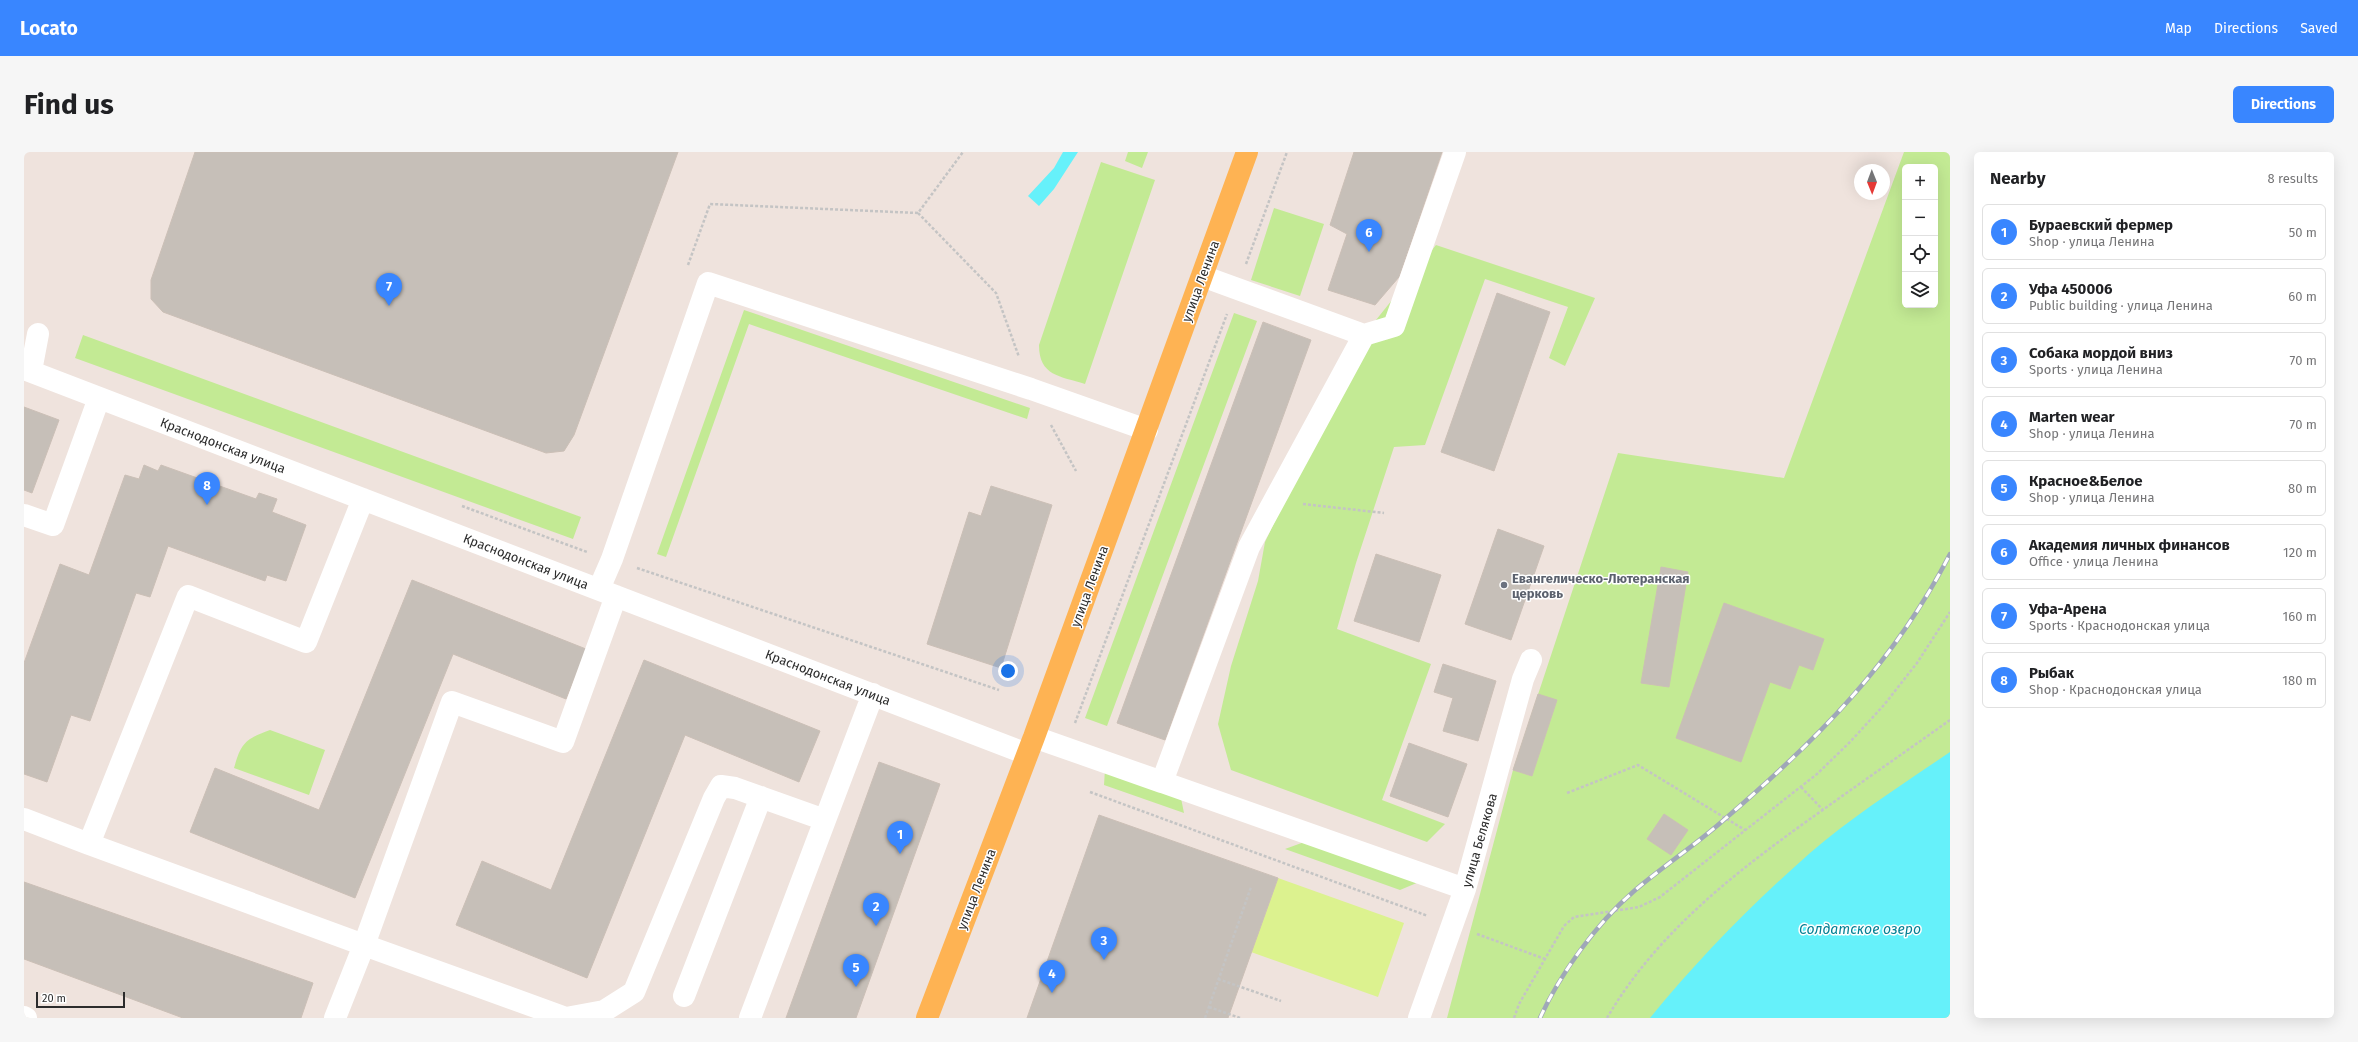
<!DOCTYPE html>
<html lang="en">
<head>
<meta charset="utf-8">
<style>
	body { margin:0; font-family:"Fira Sans",sans-serif; background:#f6f6f6; color:#202124 }
	.controls { position:absolute; right:12px; top:12px; display:grid; overflow:hidden; border-radius:6px; box-shadow:0 4px 16px #0002 }
	.controls button { width:36px; height:36px; display:grid; place-items:center; padding:0; border:0; border-bottom:1px solid #e0e0e0; background:#fff; color:#202124; font:20px sans-serif }
	.compass { position:absolute; left:1830px; top:12px; width:36px; height:36px; border-radius:50%; background:#fff; box-shadow:0 4px 16px #0002; rotate:179deg }
	.scale { position:absolute; left:12px; bottom:10px; width:89px; box-sizing:border-box; padding-left:4px; border:2px solid #2c2c2c; border-top:0; font-size:11px; line-height:14px; white-space:nowrap; color:#2c2c2c; -webkit-text-stroke:3px #fff; paint-order:stroke }
	.you { position:absolute; left:984px; top:519px; width:14px; height:14px; margin:-10px; border:3px solid #fff; border-radius:50%; background:#1a73e8; box-shadow:0 0 0 6px #1a73e833 }
	.badge { display:grid; place-items:center; width:26px; height:26px; border-radius:50%; background:#3986ff; color:#fff; font-size:13px; font-weight:700 }
	.pin { position:absolute; translate:-50% -33px; filter:drop-shadow(0 1px 2px #0008) }
	.pin::after { content:''; position:absolute; top:21px; width:14px; height:12px; background:inherit; clip-path:polygon(0 0,100% 0,50% 100%) }
	.list { margin:0; padding:0; list-style:none }
	h2 { display:flex; justify-content:space-between; align-items:center; height:52px; margin:0; padding:0 16px; font-size:17px }
	h2 small { font-size:13px; font-weight:400; color:#757577 }
	.list li { display:grid; grid-template-columns:26px 1fr auto; gap:12px; align-items:center; box-sizing:border-box; height:56px; margin:0 8px 8px; padding:0 8px; border:1px solid #e0e0e0; border-radius:6px }
	.list b { display:block; font-size:15px; white-space:nowrap }
	.list p { margin:0; font-size:13px; white-space:nowrap; color:#757577 }
	.list em { font-size:13px; font-style:normal; color:#757577 }
	.icon { flex:none; width:22px; height:22px; fill:none; stroke:currentColor; stroke-width:2; stroke-linecap:round; stroke-linejoin:round }
	.map { position:relative; flex:none; width:1926px; height:866px; overflow:hidden; border-radius:6px }
	header { display:flex; align-items:center; gap:24px; box-sizing:border-box; height:56px; padding:0 20px; background:#3986ff; color:#fff }
	header strong { font-size:19px }
	nav { display:flex; gap:22px; margin-inline-start:auto; font-size:14px }
	.intro { display:flex; align-items:center; justify-content:space-between; box-sizing:border-box; height:96px; padding:0 24px }
	h1 { margin:0; font-size:28px }
	.button { padding:10px 18px; border-radius:6px; background:#3986ff; color:#fff; font-size:14px; font-weight:700 }
	main { display:flex; gap:24px; padding:0 24px }
	aside { flex:1; background:#fff; border-radius:6px; box-shadow:0 4px 16px #0002 }
	.map>svg:first-child { display:block }
</style>
</head>
<body>
<header>
<strong>Locato</strong>
<nav><a>Map</a><a>Directions</a><a>Saved</a></nav>
</header>
<div class="intro"><h1>Find us</h1><a class="button">Directions</a></div>
<main>
<div class="map">
<svg width="1926" height="866" viewBox="0 0 1926 866">
	<rect width="100%" height="100%" fill="#efe3dd"/>
	<path fill="#c3ea94" fill-rule="evenodd" d="M1104 0H1124L1118 16 1101 9Z
		M1880 0H1926V866H1423L1489 618 1594 301 1760 326ZM1881 15H1911V153H1881Z
		M1077 10 1131 28 1061 232C1036 224 1015 224 1015 193Z
		M1250 56 1300 72 1276 144 1227 128Z
		M1412 93 1571 146 1541 214 1525 206 1544 155 1461 127 1401 293 1370 295 1332 411 1313 477 1407 512 1358 648 1421 672 1403 690 1207 618 1194 572 1207 514 1234 429 1241 390 1340 183Z
		M720 158 1006 256 1003 267 725 172 642 405 633 402Z
		M1210 161 1233 169 1083 574 1061 566Z
		M59 183 557 365 549 387 51 206Z
		M246 578 301 598 285 643 210 616C217 591 221 587 246 578Z
		M1081 617 1157 646 1160 661 1080 633Z
		M1283 689 1395 730 1376 738 1261 697Z"/>
	<path fill="#dcf28f" d="M1254 726 1380 771 1354 845 1227 800Z"/>
	<path fill="#66f1fa" d="M1039 0H1054L1030 37 1015 54 1004 44 1030 16Z
		M1926 600V866H1626C1675 806 1728 752 1786 701 1829 664 1879 632 1926 600Z"/>
	<path fill="#c6bfb8" stroke="#cbbfb6" d="M171 0H654L550 283 540 299 522 301 139 160 127 147V128Z
		M1330 0H1418L1375 125 1351 153 1304 138 1323 82 1306 73Z
		M1473 141 1526 160 1470 319 1417 300Z
		M1239 170 1287 188 1141 588 1093 571Z
		M0 255 35 268 8 341 0 338Z
		M120 313 134 319 137 313 232 347 235 341 253 347 248 360 282 373 262 429 243 423 241 429 144 394 126 445 112 441 66 569 47 563 23 630 0 622V511L36 412 65 423 101 323 115 327Z
		M967 334 1028 353 977 516 903 492 945 360 957 364Z
		M1474 377 1520 394 1487 488 1441 472Z
		M1352 402 1417 423 1395 490 1330 469Z
		M1637 415 1664 420 1645 535 1617 531Z
		M388 428 562 497 542 547 429 502 331 746 166 680 191 616 295 658Z
		M1700 451 1800 487 1789 518 1775 513 1766 537 1746 530 1717 610 1652 586Z
		M620 508 796 579 775 630 661 583 563 826 432 773 458 709 527 738Z
		M1419 512 1472 529 1454 589 1419 579 1429 546 1410 540Z
		M1514 542 1533 548 1508 624 1489 618Z
		M1385 591 1443 612 1424 665 1366 644Z
		M855 610 916 632 832 866H762Z
		M1640 662 1664 678 1647 703 1623 687Z
		M1075 663 1254 726 1204 866H1003Z
		M0 730 289 831 277 866H159L0 807Z"/>
	<g fill="none" stroke-linecap="round" stroke-linejoin="round">
		<path stroke="#c4c4c4" stroke-width="2.5" stroke-dasharray="3 2" stroke-linecap="butt" d="M894 61 972 141 995 205
			M1222 112 1263 0
			M664 113 686 52 894 61 939 0
			M1027 273 1052 319
			M1279 352 1360 361
			M438 354 563 400
			M613 416 975 538
			M1051 571 1203 162
			M1777 635 1799 658
			M1066 640 1404 764
			M1543 641 1614 613 1721 678
			M1453 782 1521 807
			M1194 827 1257 849
			M1185 855 1216 866
			M1181 866 1227 735
			M1490 866 1495 852 1540 774 1550 765 1615 755 1636 745 1793 622 1826 590 1860 553 1893 511 1926 460
			M1583 866C1635 777 1717 716 1800 657 1842 627 1884 598 1926 568"/>
		<path stroke="#fff" stroke-width="22" d="M1178 124 1340 183 1225 395 1138 630 1441 737
			M1340 183 1370 174 1431 0
			M0 217 1003 602
			M7 219 14 182
			M0 363 29 373 75 246
			M575 437 588 407 684 131 1007 237 1123 278
			M592 444 539 590 428 550 340 793 542 866 580 859 610 840 690 646 697 634 711 636 801 668 849 542
			M1010 585 1138 630
			M0 667 65 692 164 444 282 490 339 347
			M65 692 340 793 311 866
			M660 844 737 645
			M0 865 2 866
			M726 866 801 668
			M1395 866 1441 737 1499 527 1507 508"/>
		<path stroke="#feb353" stroke-width="22" d="M903 866 1010 585 1223 0"/>
		<g stroke="#9fa7b8" stroke-width="4.5">
			<path id="rail" d="M1516 866C1536 822 1572 772 1609 740 1639 714 1672 693 1702 666 1794 587 1870 511 1926 402"/>
		</g>
		<use href="#rail" stroke="#fff" stroke-width="3" stroke-dasharray="9" stroke-linecap="butt"/>
	</g>
	<circle fill="#6b7280" stroke="#fff" stroke-width="1.5" cx="1480" cy="433" r="4"/>
	<g text-anchor="middle" stroke-width="3" stroke-linejoin="round" paint-order="stroke">
		<g font-size="13" fill="#2c2c2c" stroke="#fff">
			<text transform="translate(1176 129) rotate(-70)" y="5">улица Ленина</text>
			<text transform="translate(199 293) rotate(21)" y="5">Краснодонская улица</text>
			<text transform="translate(502 409) rotate(21)" y="5">Краснодонская улица</text>
			<text transform="translate(1065 434) rotate(-70)" y="5">улица Ленина</text>
			<text transform="translate(804 525) rotate(21)" y="5">Краснодонская улица</text>
			<text transform="translate(1455 688) rotate(-74)" y="5">улица Белякова</text>
			<text transform="translate(952 737) rotate(-69)" y="5">улица Ленина</text>
		</g>
		<g font-size="13" font-weight="bold" fill="#5b616d" stroke="#fff" text-anchor="start">
			<text x="1488" y="431">Евангелическо-Лютеранская<tspan x="1488" dy="15">церковь</tspan></text>
		</g>
		<g font-size="14" font-style="italic" fill="#038094" stroke="#fff">
			<text x="1836" y="782">Солдатское озеро</text>
		</g>
	</g>
</svg>
<div class="controls">
<button>+</button>
<button>−</button>
<button><svg class="icon" aria-label="locate" viewBox="0 0 24 24"><circle cx="12" cy="12" r="6"/><path d="M12 2v4M12 18v4M2 12h4M18 12h4"/></svg></button>
<button><svg class="icon" aria-label="layers" viewBox="0 0 24 24"><path d="M12 4l9 5-9 5-9-5zM3 14l9 5 9-5"/></svg></button>
</div>
<svg class="compass" viewBox="-18 -18 36 36"><path d="M0-13l5 13h-10z" fill="#e53935"/><path d="M0 13l5-13h-10z" fill="#757577"/></svg>
<div class="scale">20 m</div>
<div class="you"></div>
<div class="pin badge" style="left:876px;top:702px">1</div>
<div class="pin badge" style="left:852px;top:774px">2</div>
<div class="pin badge" style="left:1080px;top:808px">3</div>
<div class="pin badge" style="left:1028px;top:841px">4</div>
<div class="pin badge" style="left:832px;top:835px">5</div>
<div class="pin badge" style="left:1345px;top:100px">6</div>
<div class="pin badge" style="left:365px;top:154px">7</div>
<div class="pin badge" style="left:183px;top:353px">8</div>
</div>
<aside>
<h2>Nearby<small>8 results</small></h2>
<ul class="list">
<li><span class="badge">1</span><div><b>Бураевский фермер</b><p>Shop · улица Ленина</p></div><em>50 m</em></li>
<li><span class="badge">2</span><div><b>Уфа 450006</b><p>Public building · улица Ленина</p></div><em>60 m</em></li>
<li><span class="badge">3</span><div><b>Собака мордой вниз</b><p>Sports · улица Ленина</p></div><em>70 m</em></li>
<li><span class="badge">4</span><div><b>Marten wear</b><p>Shop · улица Ленина</p></div><em>70 m</em></li>
<li><span class="badge">5</span><div><b>Красное&amp;Белое</b><p>Shop · улица Ленина</p></div><em>80 m</em></li>
<li><span class="badge">6</span><div><b>Академия личных финансов</b><p>Office · улица Ленина</p></div><em>120 m</em></li>
<li><span class="badge">7</span><div><b>Уфа-Арена</b><p>Sports · Краснодонская улица</p></div><em>160 m</em></li>
<li><span class="badge">8</span><div><b>Рыбак</b><p>Shop · Краснодонская улица</p></div><em>180 m</em></li>
</ul>
</aside>
</main>
</body>
</html>
